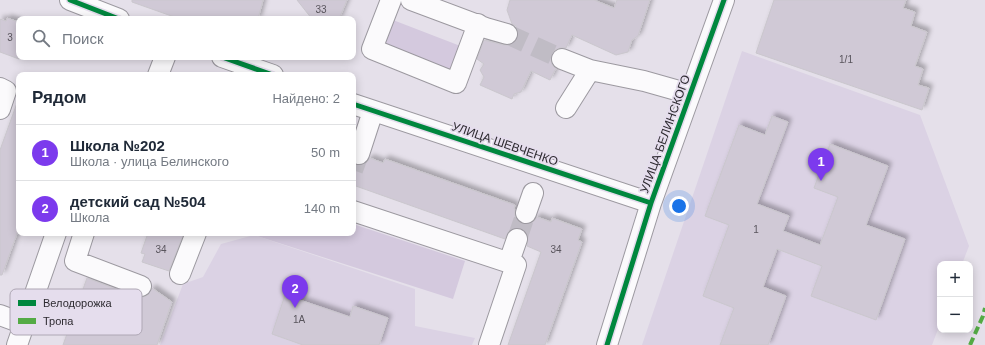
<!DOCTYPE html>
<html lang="ru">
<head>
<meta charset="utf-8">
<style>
	body { margin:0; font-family:Helvetica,sans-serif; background:#f2f2f3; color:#1f2937 }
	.controls { position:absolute; right:12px; bottom:12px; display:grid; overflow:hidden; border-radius:8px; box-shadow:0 2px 10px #0003 }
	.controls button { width:36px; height:36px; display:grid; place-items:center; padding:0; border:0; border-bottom:1px solid #e0e1e3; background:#fff; color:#1f2937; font:20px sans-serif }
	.you { position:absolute; left:679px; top:206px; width:14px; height:14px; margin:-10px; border:3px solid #fff; border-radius:50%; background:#1a73e8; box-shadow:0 0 0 6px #1a73e833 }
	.badge { display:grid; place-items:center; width:26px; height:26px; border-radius:50%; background:#7c3aed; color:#fff; font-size:13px; font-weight:700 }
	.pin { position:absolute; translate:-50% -33px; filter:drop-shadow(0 1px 2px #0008) }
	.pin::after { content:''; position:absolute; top:21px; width:14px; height:12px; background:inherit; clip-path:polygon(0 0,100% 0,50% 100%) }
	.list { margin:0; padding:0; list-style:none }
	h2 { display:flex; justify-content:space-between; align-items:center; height:52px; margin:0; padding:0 16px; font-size:17px }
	h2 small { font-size:13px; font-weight:400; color:#747a83 }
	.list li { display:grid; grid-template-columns:26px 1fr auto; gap:12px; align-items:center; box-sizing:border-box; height:56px; padding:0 16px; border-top:1px solid #e0e1e3 }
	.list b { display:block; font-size:15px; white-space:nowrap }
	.list p { margin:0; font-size:13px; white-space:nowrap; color:#747a83 }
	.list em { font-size:13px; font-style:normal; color:#747a83 }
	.icon { flex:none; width:22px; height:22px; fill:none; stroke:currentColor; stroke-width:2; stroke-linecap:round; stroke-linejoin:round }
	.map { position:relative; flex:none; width:985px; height:345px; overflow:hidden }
	.search { position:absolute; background:#fff; box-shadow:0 2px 10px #0003; left:16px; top:16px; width:340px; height:44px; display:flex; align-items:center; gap:10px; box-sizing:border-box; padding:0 14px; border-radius:8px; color:#747a83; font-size:15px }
	.panel { position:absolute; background:#fff; box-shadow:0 2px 10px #0003; left:16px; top:72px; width:340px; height:164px; border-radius:8px }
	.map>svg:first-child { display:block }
</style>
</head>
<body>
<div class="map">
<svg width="985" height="345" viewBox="0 0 985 345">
	<defs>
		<filter id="shadow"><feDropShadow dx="3.5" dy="-3.5" stdDeviation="2" flood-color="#0004"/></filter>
	</defs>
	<rect width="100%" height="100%" fill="#e5e0ea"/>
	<path fill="#dbd2e4" d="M742 51 920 115 969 246 962 264H940V324L932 345H642Z
		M254 235 415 289V326L475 338 472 345H160L183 284 203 277 221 244Z"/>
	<path fill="#d4c9de" d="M393 20 463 47 455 73 382 45Z
		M353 224 465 261 453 299 254 235 255 233H353Z"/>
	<path fill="#d0c9d6" stroke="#cac7cd" filter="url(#shadow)" d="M132 0H263L258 19H180L132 2Z
		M297 0H347L339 19H312Z
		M510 0H594L614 8 617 0H650L638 36 632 40 628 52 616 55 572 35 566 48H560L555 50 551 54V61L553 66 557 69 555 70 550 80 531 71 521 92 514 94 512 99 480 85 484 77 480 70 484 64 477 59 484 40 504 45H510L515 42 519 43 517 38 518 31 516 26 512 24 507 10Z
		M774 0H906L903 8 915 12 911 26 927 32 915 66 923 69 918 85 929 88 922 110 756 53Z
		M7 18 19 22V59L0 52V19L6 21Z
		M17 103H19V228L2 275H0V150Z
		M772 116 788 122 757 204 789 216 783 231 820 245 838 197 814 188 830 144 888 166 866 225 905 239 876 320 811 296 822 266 777 249 763 287 786 296 768 345H720L734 308 703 296 729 225 705 216 739 125 765 135Z
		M370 158 383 163 385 159 515 205 514 209H515V216L518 221 523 224H529L534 221 537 217 551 222 552 218 582 229 578 240 582 242 545 345H508L541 252 527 246 528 237 525 231 520 228H514L509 231 505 239 353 185V163L356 165H362L366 163Z
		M148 233H184L169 271 142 262 145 254 141 253Z
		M87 278 137 297H143L148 295 152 288 172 302 157 345H63Z
		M285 295 350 317 353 306 388 318 379 345H303L272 334Z"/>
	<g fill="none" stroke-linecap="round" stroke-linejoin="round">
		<path stroke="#c0bcc5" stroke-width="20" stroke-dasharray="20 10" stroke-linecap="butt" d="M507 34 562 59
			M353 170 359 154
			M517 239 526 213"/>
		<g stroke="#9c99a0" stroke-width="22">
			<path id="minor" d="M70 0 119 19
				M391 0 372 49 456 83 478 24
				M411 0 486 28 507 34
				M222 57 273 75
				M562 59 590 70 644 81 690 94
				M158 75 165 57
				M0 88 6 91 0 109
				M353 104 651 203
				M566 108 590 70
				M359 154 373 111
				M353 211 516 265 489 345
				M526 213 533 193
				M84 233 75 261 141 286
				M509 262 517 239
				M180 274 196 233
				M0 315 24 324
				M17 345 56 233
				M607 345 651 203 724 0"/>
		</g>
		<use href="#minor" stroke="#fbfafc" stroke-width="20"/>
		<path stroke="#54ab45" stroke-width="4" stroke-dasharray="8 4" stroke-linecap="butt" d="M970 345 983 316 985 308"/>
		<g stroke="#e5dded" stroke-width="8">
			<path id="cycleway" d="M70 0 119 19
				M222 57 273 75
				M353 104 651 203
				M607 345 651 203 724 0"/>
		</g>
		<use href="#cycleway" stroke="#00873e" stroke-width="5"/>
	</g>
	<g text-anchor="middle" stroke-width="3.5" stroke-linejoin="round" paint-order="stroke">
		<g font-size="10" fill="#59555d">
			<text x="321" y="13">33</text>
			<text x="10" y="41">3</text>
			<text x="846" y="63">1/1</text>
			<text x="756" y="233">1</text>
			<text x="161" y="253">34</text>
			<text x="556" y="253">34</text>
			<text x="299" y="323">1А</text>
		</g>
		<g font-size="12" fill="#2d2a30" stroke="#e5dded">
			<text transform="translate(665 134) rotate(-70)" y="4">УЛИЦА БЕЛИНСКОГО</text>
			<text transform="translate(505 144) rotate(19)" y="4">УЛИЦА ШЕВЧЕНКО</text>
		</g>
	</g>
	<rect x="10" y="289" width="132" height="46" rx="6" fill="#e5dded" stroke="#aea7b4" stroke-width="1"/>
	<rect x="18" y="300" width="18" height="6" fill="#00873e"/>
	<rect x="18" y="318" width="18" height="6" fill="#54ab45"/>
	<g font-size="11" fill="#2d2a30">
		<text x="43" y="307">Велодорожка</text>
		<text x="43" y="325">Тропа</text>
	</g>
</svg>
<div class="controls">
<button>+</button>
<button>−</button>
</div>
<div class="you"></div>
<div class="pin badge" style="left:821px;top:181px">1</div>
<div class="pin badge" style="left:295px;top:308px">2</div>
<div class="search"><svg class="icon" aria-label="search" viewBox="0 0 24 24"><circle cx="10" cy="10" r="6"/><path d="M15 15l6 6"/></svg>Поиск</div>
<section class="panel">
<h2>Рядом<small>Найдено: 2</small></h2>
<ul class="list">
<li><span class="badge">1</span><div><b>Школа №202</b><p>Школа · улица Белинского</p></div><em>50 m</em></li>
<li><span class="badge">2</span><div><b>детский сад №504</b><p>Школа</p></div><em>140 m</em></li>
</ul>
</section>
</div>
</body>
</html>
